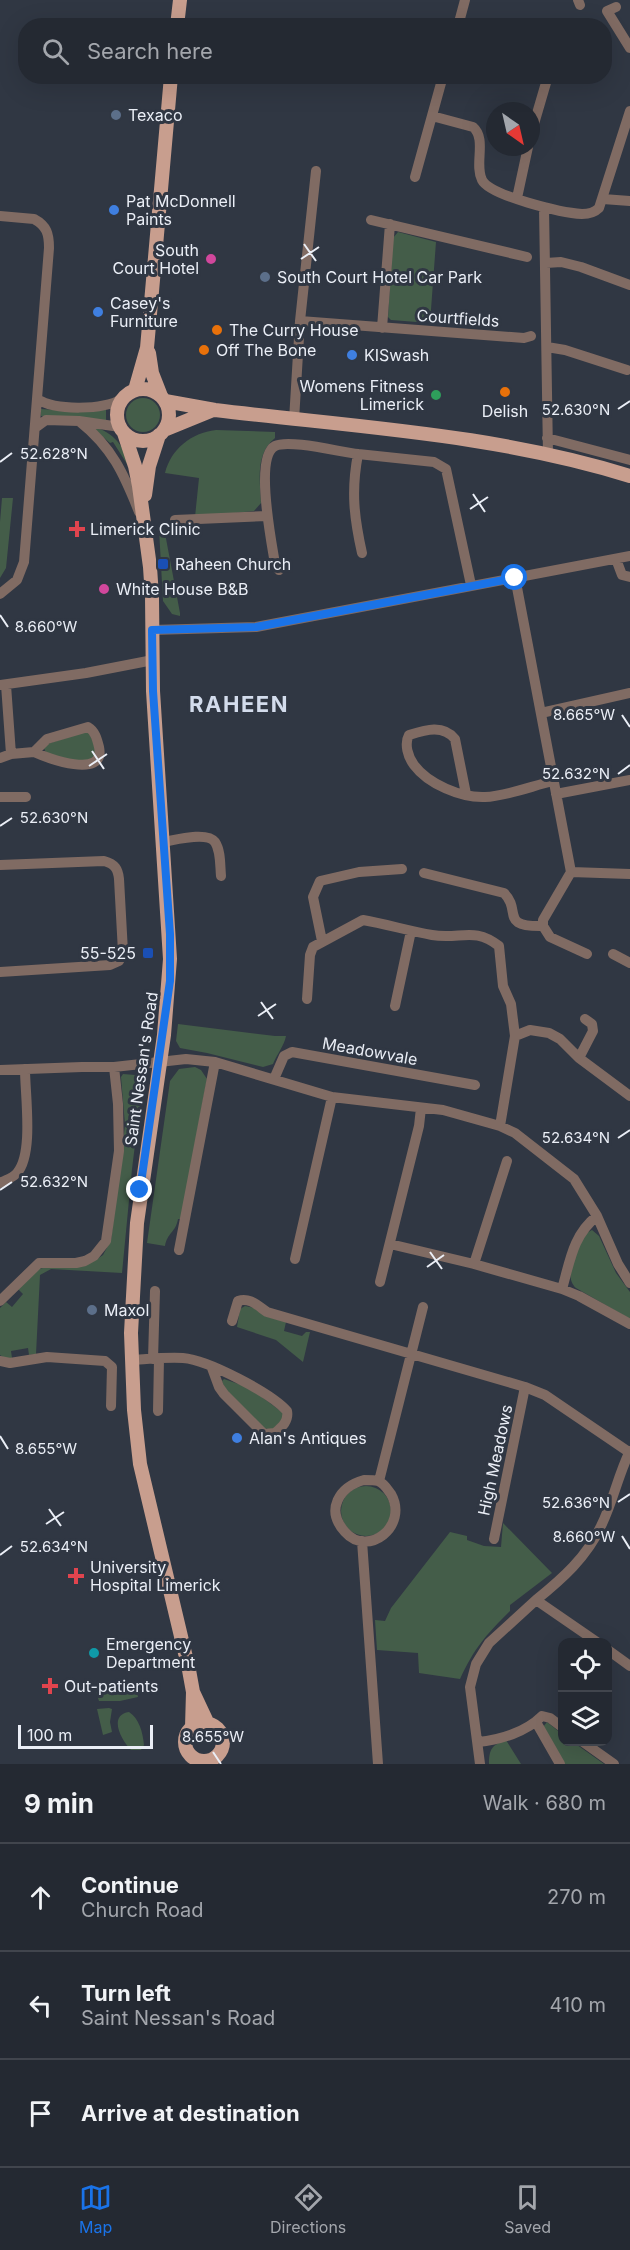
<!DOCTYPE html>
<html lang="en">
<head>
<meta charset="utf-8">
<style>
	body { margin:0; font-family:Inter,sans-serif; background:#30353e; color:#f1f3f6 }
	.controls { position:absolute; right:18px; bottom:18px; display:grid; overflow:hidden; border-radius:12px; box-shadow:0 6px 24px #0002 }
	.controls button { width:54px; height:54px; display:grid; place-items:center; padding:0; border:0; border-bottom:2px solid #41454d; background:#242932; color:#f1f3f6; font:30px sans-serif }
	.compass { position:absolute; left:486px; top:102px; width:54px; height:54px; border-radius:50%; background:#242932; box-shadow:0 6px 24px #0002; rotate:146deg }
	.scale { position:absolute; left:18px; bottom:15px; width:135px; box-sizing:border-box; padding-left:6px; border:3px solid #eaeef6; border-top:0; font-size:16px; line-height:21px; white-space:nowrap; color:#eaeef6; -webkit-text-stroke:4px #303743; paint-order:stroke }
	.stop { position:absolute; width:18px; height:18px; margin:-14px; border:4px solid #1a73e8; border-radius:50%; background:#fff }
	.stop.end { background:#1a73e8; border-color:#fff; box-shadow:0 2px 6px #0008 }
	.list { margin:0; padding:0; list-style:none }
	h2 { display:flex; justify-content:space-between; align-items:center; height:78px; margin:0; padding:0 24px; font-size:26px }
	h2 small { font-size:20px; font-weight:400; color:#a3a6ac }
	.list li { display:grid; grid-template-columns:39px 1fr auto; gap:18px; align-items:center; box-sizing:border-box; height:108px; padding:0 24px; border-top:2px solid #41454d }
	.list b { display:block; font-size:22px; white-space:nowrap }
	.list p { margin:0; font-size:20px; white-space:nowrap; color:#a3a6ac }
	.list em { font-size:20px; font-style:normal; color:#a3a6ac }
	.icon { flex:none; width:33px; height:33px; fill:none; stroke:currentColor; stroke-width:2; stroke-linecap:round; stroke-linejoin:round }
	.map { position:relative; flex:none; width:630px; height:1764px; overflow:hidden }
	.search { position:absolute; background:#242932; box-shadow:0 6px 24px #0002; left:18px; right:18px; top:18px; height:66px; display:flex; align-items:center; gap:15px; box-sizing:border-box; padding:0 21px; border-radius:24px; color:#a3a6ac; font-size:22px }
	.sheet { height:402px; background:#242932 }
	nav { display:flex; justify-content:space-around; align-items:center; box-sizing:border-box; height:84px; border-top:2px solid #41454d; background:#242932; font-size:16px; color:#a3a6ac }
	nav a { display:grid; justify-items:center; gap:3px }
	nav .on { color:#1a73e8 }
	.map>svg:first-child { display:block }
</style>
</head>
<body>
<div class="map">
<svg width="630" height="1764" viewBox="0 0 630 1764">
	<rect width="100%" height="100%" fill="#303743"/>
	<path fill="#445d49" d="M398 232 436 242 430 323 391 320 388 317 393 238Z
		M126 415a17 17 0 1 1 34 0a17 17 0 1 1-34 0Z
		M106 408V421L41 416V409L71 411Z
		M91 426C111 431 122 443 129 462L127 464 113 442 110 443Z
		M216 430 275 432V438C255 454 260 480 261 503L254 511 195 517 199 478 165 473C171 449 191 433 216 430Z
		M2 498H13L6 568 0 578V522Z
		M164 528 180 613V616L172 614 163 601 159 529Z
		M88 731 96 748 93 760 79 762 46 753 44 748 47 744Z
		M178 1024 275 1036H286C284 1046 277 1054 273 1064L263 1067 207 1053 180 1048 176 1041Z
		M195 1067 201 1070 207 1079 181 1219H178C176 1232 167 1233 165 1246L147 1243 170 1081 179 1069Z
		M123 1074 135 1075 141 1082 142 1088 132 1169 122 1273 51 1269 40 1275 36 1354 29 1355 28 1348 11 1351 12 1358C7 1359 4 1358 0 1355V1308L6 1302 12 1307 23 1294 18 1289 37 1269 97 1259 103 1255 111 1240 125 1125 121 1077Z
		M592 1230 599 1236 616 1273 630 1292V1319L576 1288C562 1275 578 1250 583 1235Z
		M245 1306 255 1308 265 1316 286 1322 284 1331 302 1336 306 1332H310L303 1362 276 1340 237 1327 240 1309Z
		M224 1379 250 1388 283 1413V1419L272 1430 264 1428 225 1390 222 1381Z
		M341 1511a25 25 0 1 1 50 0a25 25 0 1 1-50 0Z
		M503 1523 552 1573 510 1605V1611C485 1636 475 1647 460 1679L419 1673 418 1653 377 1650 375 1620 385 1621 391 1608 450 1532 467 1536V1540L484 1546 501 1547Z
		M129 1684 135 1685 138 1697 120 1701H99L96 1692Z
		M109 1708 112 1709 110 1722 112 1732 103 1735 97 1709Z
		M129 1712C139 1718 143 1733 144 1745L141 1750H131C121 1740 108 1715 129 1712Z
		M547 1722 562 1734V1742H573L604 1764H564L543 1727Z
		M506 1740 521 1764H489C489 1749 492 1745 506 1740Z"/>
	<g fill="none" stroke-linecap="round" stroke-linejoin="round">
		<path stroke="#806b63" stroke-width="10" d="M578 0 580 5
			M616 7 607 11 630 48
			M458 26 465 0
			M432 116 473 127C487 139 474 164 482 180 490 196 563 213 582 214 589 214 594 213 599 208L630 111
			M531 134 548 76
			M415 177 443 76
			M517 198 528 147
			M603 199 630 201
			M544 207 548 454
			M0 216 34 219C47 226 49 234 49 248L24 562 17 580 0 594
			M371 220 527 257
			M546 263 561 262 581 267 630 285
			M300 321 524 338 531 336
			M382 328 390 224
			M547 347 565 350 627 370
			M37 399C56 411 103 410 122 399
			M294 420 300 321 316 171
			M79 421C112 447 124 474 139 512
			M35 428 46 420 79 421 120 427
			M547 438 630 460
			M175 520 267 516
			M362 553C354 517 351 491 358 454L434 462 446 469 471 585
			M616 559 622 575 630 577
			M279 570 275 564C272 544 254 457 275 446 289 439 340 452 358 454
			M515 577 571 872 543 920V926L550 937 587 954
			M152 630 256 627 630 556
			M0 685 86 673 153 660
			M6 685 11 754
			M541 713 630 693
			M0 758 11 754 34 752 47 739 88 727C95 731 97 739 99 747 106 780 47 758 34 752
			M466 794 455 739C443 724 425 730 409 735 404 744 408 757 414 765 428 784 461 798 485 797 507 796 532 786 553 781
			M556 794 630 780
			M0 797H26
			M163 842C175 840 207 831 215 842 221 851 220 866 221 876
			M0 865 104 861C115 864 118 869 119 879L123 952 119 961 110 965 0 972
			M571 872 630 874
			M424 873 504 893C522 911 499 927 543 926
			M322 941 313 897 320 881 359 872 402 869
			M613 954 630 963
			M307 999 310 955 313 947 363 920C386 924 409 931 432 935 460 940 474 926 499 946L503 986 511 1004 515 1036
			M395 1006 411 931
			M579 1058 593 1031 592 1024 585 1019
			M0 1070 82 1067H114L186 1059 215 1062 332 1097 443 1110 500 1126 515 1133 574 1179 597 1216 618 1264 630 1283
			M274 1079 284 1056 292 1052 475 1085
			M500 1126 515 1036 530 1030 549 1033 560 1039 579 1058 630 1096
			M0 1183C5 1180 13 1178 17 1173 34 1154 25 1095 25 1069
			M390 1244 474 1264 562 1289 579 1296 630 1324
			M179 1250 215 1062
			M295 1259 332 1097
			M474 1264 507 1161
			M380 1282 419 1126 421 1108
			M562 1289C570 1261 573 1235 597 1216
			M0 1301 39 1263H76L85 1261 94 1256 106 1241 119 1151 118 1104 114 1067
			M232 1321 238 1301C250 1297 258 1306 267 1312L525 1387 545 1395 629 1452
			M153 1359 155 1291
			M131 1360C148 1359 166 1357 183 1358 208 1360 271 1393 287 1411 289 1421 282 1427 275 1433L264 1434 224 1394 219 1387 212 1368
			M0 1361 10 1363 47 1357 105 1361 112 1367 111 1406
			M158 1411 159 1359
			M364 1480C368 1480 375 1480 378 1481 384 1483 388 1490 391 1494 409 1526 368 1558 345 1532 325 1510 339 1487 364 1480Z
			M379 1481 423 1307
			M494 1539 525 1387
			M362 1541 378 1764
			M597 1642 536 1600C562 1579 587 1557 601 1526 613 1502 618 1475 630 1451
			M608 1650 630 1666
			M536 1722 560 1764
			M478 1742C500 1740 526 1732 542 1716L550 1718 562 1727
			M583 1742 614 1764
			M480 1764 470 1687 476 1664 489 1643 536 1600"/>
		<path stroke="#c89e8e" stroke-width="14" d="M177 26 180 0
			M149 353 152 373 161 396
			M117 415a26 26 0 1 1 52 0a26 26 0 1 1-52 0Z
			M135 390 147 348 171 76
			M165 401 215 410C354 427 496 434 630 476
			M164 430 213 410
			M124 433 135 466 139 486 150 567 152 597 153 691 170 959 164 1035 137 1223 131 1333 134 1410 140 1464 189 1670 193 1692 192 1727
			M145 495 149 466 159 435
			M193 1692 208 1724
			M185 1742a19 19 0 1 1 38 0a19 19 0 1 1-38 0Z"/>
	</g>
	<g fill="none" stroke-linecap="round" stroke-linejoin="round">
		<path stroke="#1a73e8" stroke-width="8" d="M140 1190 170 981V934L153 691 152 630 256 627 515 578"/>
	</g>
	<path fill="none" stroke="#eaeef6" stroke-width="2" d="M304 244 316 261M301 259 319 247M618 409 630 401M0 462 12 453M473 494 485 512M470 509 488 497M0 615 8 627M622 715 630 727M92 751 104 769M89 766 107 754M618 774 630 765M0 826 12 818M261 1002 273 1019M258 1016 276 1004M618 1138 630 1130M0 1190 12 1182M430 1252 442 1269M427 1267 444 1255M0 1436 8 1449M618 1502 630 1494M49 1509 61 1526M46 1524 64 1512M622 1536 630 1549M0 1555 12 1546M213 1752 221 1764"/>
	<g fill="#5c6f8a" stroke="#303743" stroke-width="2">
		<circle cx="116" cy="115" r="6"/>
		<circle cx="265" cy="277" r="6"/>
		<circle cx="92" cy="1310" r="6"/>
	</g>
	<g fill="#3f7fe0" stroke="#303743" stroke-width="2">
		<circle cx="114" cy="210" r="6"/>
		<circle cx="98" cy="312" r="6"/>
		<circle cx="352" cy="355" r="6"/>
		<circle cx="237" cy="1438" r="6"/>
	</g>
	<g fill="#d1479c" stroke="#303743" stroke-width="2">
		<circle cx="211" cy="259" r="6"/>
		<circle cx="104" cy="589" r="6"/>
	</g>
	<g fill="#e8710a" stroke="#303743" stroke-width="2">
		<circle cx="217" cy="330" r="6"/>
		<circle cx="204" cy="350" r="6"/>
		<circle cx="505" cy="392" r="6"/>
	</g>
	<circle fill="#2e9e5b" stroke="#303743" stroke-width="2" cx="436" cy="395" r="6"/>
	<g fill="#e0444e" stroke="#303743" stroke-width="2">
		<path d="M74 520h6v6h6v6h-6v6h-6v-6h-6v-6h6z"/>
		<path d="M73 1567h6v6h6v6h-6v6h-6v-6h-6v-6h6z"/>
		<path d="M47 1677h6v6h6v6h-6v6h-6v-6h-6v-6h6z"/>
	</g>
	<g fill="#1a4fb4" stroke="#303743" stroke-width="2">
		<rect x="157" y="558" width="12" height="12" rx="3"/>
		<rect x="142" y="947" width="12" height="12" rx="3"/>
	</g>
	<circle fill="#0f9aa8" stroke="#303743" stroke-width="2" cx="94" cy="1653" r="6"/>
	<g text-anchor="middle" stroke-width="6" stroke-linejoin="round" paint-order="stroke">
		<g font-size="16" fill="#eaeef6" stroke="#303743" text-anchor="start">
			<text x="128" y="121">Texaco</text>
			<text x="126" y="207">Pat McDonnell<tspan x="126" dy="18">Paints</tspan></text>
			<text x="199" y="256" text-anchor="end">South<tspan x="199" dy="18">Court Hotel</tspan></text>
			<text x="277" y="283">South Court Hotel Car Park</text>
			<text x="110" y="309">Casey's<tspan x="110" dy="18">Furniture</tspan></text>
			<text x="229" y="336">The Curry House</text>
			<text x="216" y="356">Off The Bone</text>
			<text x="364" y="361">KISwash</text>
			<text x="424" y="392" text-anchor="end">Womens Fitness<tspan x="424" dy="18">Limerick</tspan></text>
			<text x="505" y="417" text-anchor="middle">Delish</text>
			<text x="90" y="535">Limerick Clinic</text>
			<text x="175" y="570">Raheen Church</text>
			<text x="116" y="595">White House B&amp;B</text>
			<text x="136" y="959" text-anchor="end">55-525</text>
			<text x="104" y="1316">Maxol</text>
			<text x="249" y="1444">Alan's Antiques</text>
			<text x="90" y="1573">University<tspan x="90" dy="18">Hospital Limerick</tspan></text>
			<text x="106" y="1650">Emergency<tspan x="106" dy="18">Department</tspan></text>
			<text x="64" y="1692">Out-patients</text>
		</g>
		<g font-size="16" fill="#eaeef6" stroke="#303743">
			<text transform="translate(458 318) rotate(4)" y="6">Courtfields</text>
			<text transform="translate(370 1051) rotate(10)" y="6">Meadowvale</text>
			<text transform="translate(141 1069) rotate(-82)" y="6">Saint Nessan's Road</text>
			<text transform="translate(495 1460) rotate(-78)" y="6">High Meadows</text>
		</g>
		<g font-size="22" font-weight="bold" letter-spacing="1.5" fill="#d3dcec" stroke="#303743">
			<text x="239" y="712">RAHEEN</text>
		</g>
	</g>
	<g font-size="15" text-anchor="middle" fill="#eaeef6" stroke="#303743" stroke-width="6" stroke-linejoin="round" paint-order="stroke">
		<text x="576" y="415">52.630°N</text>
		<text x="54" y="459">52.628°N</text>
		<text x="46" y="632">8.660°W</text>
		<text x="584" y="720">8.665°W</text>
		<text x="576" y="779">52.632°N</text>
		<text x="54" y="823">52.630°N</text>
		<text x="576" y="1143">52.634°N</text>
		<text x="54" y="1187">52.632°N</text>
		<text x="46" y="1454">8.655°W</text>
		<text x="576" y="1508">52.636°N</text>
		<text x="584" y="1542">8.660°W</text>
		<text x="54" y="1552">52.634°N</text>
		<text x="213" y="1742">8.655°W</text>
	</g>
</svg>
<div class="controls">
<button><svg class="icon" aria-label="locate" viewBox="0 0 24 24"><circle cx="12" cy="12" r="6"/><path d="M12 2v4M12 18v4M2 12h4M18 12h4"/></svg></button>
<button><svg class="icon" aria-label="layers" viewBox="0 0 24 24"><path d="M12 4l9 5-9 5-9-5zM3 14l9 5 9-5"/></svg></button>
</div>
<svg class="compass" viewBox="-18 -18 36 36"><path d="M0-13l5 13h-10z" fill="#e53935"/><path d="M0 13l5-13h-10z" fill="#a3a6ac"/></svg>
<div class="scale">100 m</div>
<div class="stop" style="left:515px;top:578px"></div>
<div class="stop end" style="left:140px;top:1190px"></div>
<div class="search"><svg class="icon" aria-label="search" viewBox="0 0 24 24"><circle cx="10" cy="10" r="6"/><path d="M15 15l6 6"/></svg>Search here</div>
</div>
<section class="sheet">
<h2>9 min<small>Walk · 680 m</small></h2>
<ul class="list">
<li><svg class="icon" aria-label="ahead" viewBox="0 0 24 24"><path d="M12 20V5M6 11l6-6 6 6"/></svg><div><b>Continue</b><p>Church Road</p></div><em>270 m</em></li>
<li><svg class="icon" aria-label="left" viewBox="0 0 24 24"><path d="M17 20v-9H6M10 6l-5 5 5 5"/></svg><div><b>Turn left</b><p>Saint Nessan's Road</p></div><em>410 m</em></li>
<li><svg class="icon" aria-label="arrive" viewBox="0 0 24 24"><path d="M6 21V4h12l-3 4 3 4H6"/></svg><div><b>Arrive at destination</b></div></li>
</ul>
</section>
<nav>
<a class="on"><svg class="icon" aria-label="map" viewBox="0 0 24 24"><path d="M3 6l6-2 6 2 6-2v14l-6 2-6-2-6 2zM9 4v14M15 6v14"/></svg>Map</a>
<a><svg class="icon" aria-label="directions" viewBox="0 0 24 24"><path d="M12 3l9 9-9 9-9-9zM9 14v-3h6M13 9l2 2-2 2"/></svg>Directions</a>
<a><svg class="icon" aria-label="saved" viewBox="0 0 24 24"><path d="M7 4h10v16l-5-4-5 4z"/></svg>Saved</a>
</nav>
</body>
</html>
